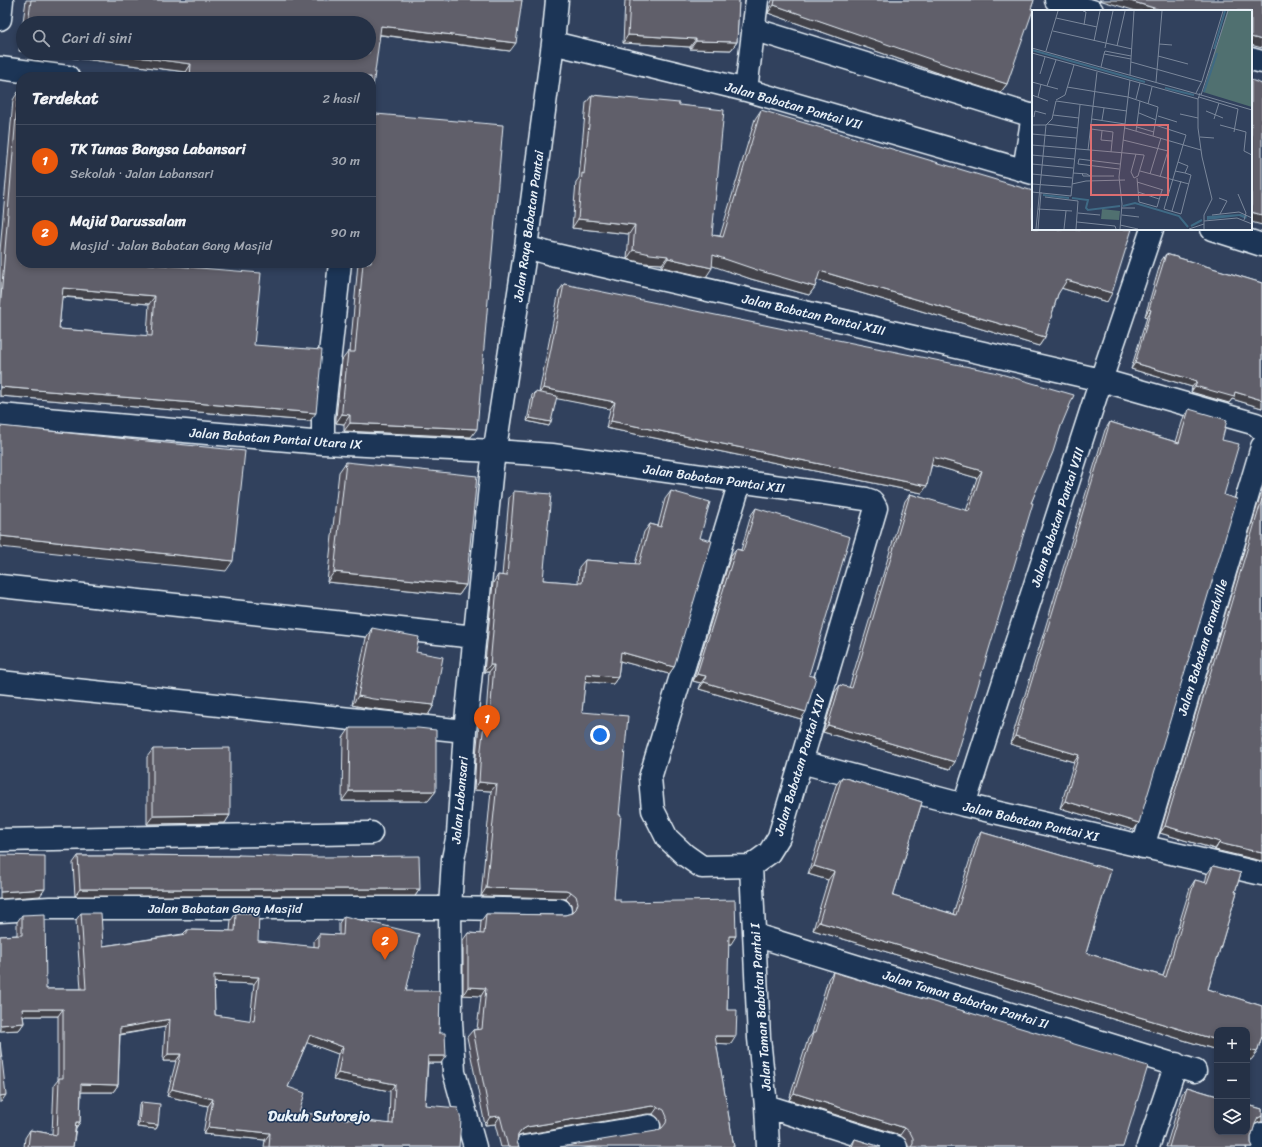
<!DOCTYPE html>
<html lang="id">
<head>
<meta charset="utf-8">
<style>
	body { margin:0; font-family:Sriracha,sans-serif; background:#2d394d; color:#f1f3f6 }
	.controls { position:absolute; right:12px; bottom:12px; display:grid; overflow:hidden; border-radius:8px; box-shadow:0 2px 6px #0003 }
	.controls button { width:36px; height:36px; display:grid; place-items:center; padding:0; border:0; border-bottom:1px solid #424c5f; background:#253146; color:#f1f3f6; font:20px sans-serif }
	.you { position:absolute; left:600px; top:735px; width:14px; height:14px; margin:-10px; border:3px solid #fff; border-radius:50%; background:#1a73e8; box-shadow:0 0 0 6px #1a73e833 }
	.badge { display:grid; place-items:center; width:26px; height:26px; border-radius:50%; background:#ea580c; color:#fff; font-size:13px; font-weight:700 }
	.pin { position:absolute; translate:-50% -33px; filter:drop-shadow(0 1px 2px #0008) }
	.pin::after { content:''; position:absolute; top:21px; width:14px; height:12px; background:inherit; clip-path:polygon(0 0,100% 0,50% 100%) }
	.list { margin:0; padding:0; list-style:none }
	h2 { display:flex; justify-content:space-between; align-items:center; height:52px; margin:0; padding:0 16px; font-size:17px }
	h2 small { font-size:13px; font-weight:400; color:#a3a9b3 }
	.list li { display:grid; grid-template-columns:26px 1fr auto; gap:12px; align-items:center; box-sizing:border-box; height:72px; padding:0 16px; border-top:1px solid #424c5f }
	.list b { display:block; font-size:15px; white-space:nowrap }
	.list p { margin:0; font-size:13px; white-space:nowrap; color:#a3a9b3 }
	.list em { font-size:13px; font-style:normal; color:#a3a9b3 }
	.icon { flex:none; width:22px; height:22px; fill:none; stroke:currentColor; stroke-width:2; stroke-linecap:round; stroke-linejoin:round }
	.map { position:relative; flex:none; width:1262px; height:1147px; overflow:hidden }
	.search { position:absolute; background:#253146; box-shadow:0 2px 6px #0003; left:16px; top:16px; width:360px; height:44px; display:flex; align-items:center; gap:10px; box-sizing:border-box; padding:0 14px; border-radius:22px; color:#a3a9b3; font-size:15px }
	.panel { position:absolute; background:#253146; box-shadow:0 2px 6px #0003; left:16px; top:72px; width:360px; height:196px; border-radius:16px }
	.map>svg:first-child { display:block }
</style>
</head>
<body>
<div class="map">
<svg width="1262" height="1147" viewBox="0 0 1262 1147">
	<rect width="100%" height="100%" fill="#31415d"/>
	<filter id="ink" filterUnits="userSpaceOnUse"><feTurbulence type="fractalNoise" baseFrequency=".025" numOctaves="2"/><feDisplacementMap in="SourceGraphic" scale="8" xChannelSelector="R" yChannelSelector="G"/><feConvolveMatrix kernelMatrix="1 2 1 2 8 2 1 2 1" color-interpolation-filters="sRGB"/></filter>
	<g filter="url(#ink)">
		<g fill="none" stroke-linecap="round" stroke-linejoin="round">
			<g stroke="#e8f1f8" stroke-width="25">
				<path id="street" d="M1056 0 1092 11
					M0 19 2 0
					M753 29 1033 116
					M553 43 746 90 1033 173
					M1251 59 1262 62
					M0 68 68 77
					M746 90 757 0
					M1024 170 1033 115
					M1212 229 1262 245
					M526 247 551 254 1101 380 1256 424 1262 430
					M0 415 323 443 494 451 552 455 866 499 872 501 876 508 779 837 769 853 751 866 702 867 685 855 667 838 653 810 650 778 740 482
					M323 443V417L340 263
					M0 586 475 637
					M0 682 465 731
					M801 762 964 805 1262 874
					M964 805 1101 380 1152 229
					M0 840 371 833
					M1143 847 1262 447
					M751 866 759 1038 766 1106 768 1147
					M0 911 50 908H450L560 910
					M755 935 1195 1071
					M766 1106 896 1147
					M475 1147 454 1072 451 1022 450 908 453 859 458 834 465 731 492 467 526 247 553 43 557 0
					M524 1147 649 1126
					M1148 1147 1176 1064
					M1258 1147 1262 1134"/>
			</g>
			<use href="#street" stroke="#1d3557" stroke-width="22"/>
		</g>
		<path fill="#53515b" stroke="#e8f1f8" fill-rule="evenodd" d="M26 0H522L510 51 380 35 371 77H185L186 72 36 53H369V23H23V51H19Z
			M625 0H739L737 42 731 50 690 49V47L623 43Z
			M772 0H1034L1007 84 1000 93 944 75 768 13 769 9Z
			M18 92 21 263H138L254 345 310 421 0 396V251L13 100ZM62 297 149 304 147 336 59 329Z
			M592 95 679 105 712 235 720 236 755 119 761 110 1107 302 1061 288 1058 294 1045 337 1039 346 817 280 815 287 809 295 751 279 712 265 706 277 662 267V264L644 263 627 259 629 234 572 228 576 182 579 178 586 103Z
			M376 114 471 437 344 431V424L336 423V418L342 360 348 352H350L358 263H371V121Z
			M1166 254 1262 283V408L1232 399 1229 403 1191 392 1192 387 1131 369 1147 317 1145 316 1161 261Z
			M564 284 1061 426 1031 503 950 769 823 732 835 692 840 685 849 688 905 501 910 494 966 511 977 478 932 465 922 493 606 428 610 409 556 398 549 426 527 421 532 395 535 392 539 393 559 291Z
			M1189 409 1222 440 1224 495 1134 830 1060 808 1074 762 1010 744 1105 430 1110 422 1176 442 1184 416Z
			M346 462 466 585 459 595 327 582 339 472Z
			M1262 490V861L1215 850V849L1160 833Z
			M514 491 543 580 578 583 579 567 585 560 635 564 644 532 650 524 658 526 665 499 671 491 700 538 674 667 669 674 620 661 618 677 613 684 585 681 582 712 619 815 614 899 620 902 731 944H728L727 1010 731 1044 716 1043 734 1147 656 1131 661 1129V1124L658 1118 653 1114H647L522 1135 518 1137 517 1142 519 1147H501L495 1124 485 1125 467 1037 473 1030 477 1029 481 996 463 995V940L468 933 480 934 481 921 486 914 565 915 572 913V911L571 904 566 899 561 898 481 896 491 791 474 790 476 757 479 724 485 716H486L489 672H484L493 583 498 575 502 576 509 498Z
			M756 508 801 719 699 689 701 683 693 681 731 555 736 549 741 550 751 515Z
			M372 628 434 705 428 715 367 708 352 705 366 638Z
			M350 728 436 791 428 801H342L343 738Z
			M153 749 230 815 225 823 147 824V757Z
			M842 777 922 802 893 896 953 914 976 840 981 832 1111 870 1086 953 1163 976 1190 888 1195 880 1205 883 1207 874 1213 866 1241 873 1235 892H1237L1208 989 1262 1006V1036L1257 1052 1251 1060 1247 1059V1030H1217V1050L813 930 828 880 808 874 836 785Z
			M114 855 237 856 238 855 420 889 415 896H75L73 863 78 856H114Z
			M81 913 103 946 183 934 187 930 230 931 231 920 236 913 258 941 314 947V941L319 934 339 935V923L344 916 406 991 439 1033 441 1063H428L425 1105 459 1147H264L265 1140 203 1134 208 1106 167 1096 176 1061H163L165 1027 120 1035 118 1085 113 1092H81L80 1122 76 1128 73 1147H24L25 1138 30 1130 52 1134 54 1085 58 1080V1016H23L24 1023 19 1030 0 1031V936L17 935V922L22 915 46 989H81L76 920ZM214 982 254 984 250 1021 215 1015ZM307 1042 338 1054 333 1080 390 1091 389 1124 299 1113 288 1087Z
			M833 972 1123 1147H908V1145L905 1139 900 1135 789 1100 808 1039 812 1034 828 979Z
			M1187 1087 1262 1109V1122H1260L1255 1124 1251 1137V1143L1253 1147H1166L1182 1094Z
			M141 1102 158 1125 156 1129 137 1127 139 1105Z
			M855 1139 881 1147H850Z"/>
		<path fill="#43424a" stroke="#e8f1f8" d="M1099 0H1127L1164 11H1136Z
			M774 5 1007 84 1000 93 944 75 768 13Z
			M381 26 516 43 510 51 375 34Z
			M628 35 696 39 690 47 623 43Z
			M1251 37 1262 40V48L1251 45Z
			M696 41 737 42 731 50 690 49Z
			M23 46V51H19Z
			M36 53H107L191 64 186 72Z
			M282 75 296 77H281Z
			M1251 212 1262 215V225L1251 222Z
			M578 219 635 225 629 234 572 228Z
			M633 250 668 256 662 264 644 263 627 259Z
			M713 255 815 287 809 295 751 279 707 264Z
			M668 258 712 268 706 277 662 267Z
			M820 271 1045 337 1039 346 814 279Z
			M1067 280 1112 293 1107 302 1061 288Z
			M63 288 155 296 149 304 57 296Z
			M1149 309 1151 310 1147 317 1145 316Z
			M1135 363 1197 381 1192 387 1131 369Z
			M1195 386 1235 392 1262 400V408L1232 399 1229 403 1191 392Z
			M0 387 316 413 310 421 0 396Z
			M543 388 615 402 610 409 538 395Z
			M342 414 350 415 344 424 336 423Z
			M530 418 551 422 549 426 527 421Z
			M611 421 927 486 922 493 606 428Z
			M350 423 477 429 471 437 344 431Z
			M933 457 982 471 977 478 928 464Z
			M0 536 233 561 226 571 0 547Z
			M334 572 466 585 459 595 327 582Z
			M621 652 674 667 669 674 616 660Z
			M490 665H494L489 672H484Z
			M586 674 618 677 613 684 580 681Z
			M697 674 706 676 701 683 693 681Z
			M704 682 806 712 801 719 699 689Z
			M358 696 434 705 428 715 367 708 352 705Z
			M828 725 955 762 950 769 823 732Z
			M1015 736 1079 755 1074 762 1010 744Z
			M479 782 497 784 491 791 474 790Z
			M349 791H436L428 801H342Z
			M1065 801 1139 823 1134 830 1060 808Z
			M230 815 225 823 147 824 153 816Z
			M1165 826 1220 842 1215 849 1160 833Z
			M1219 843 1262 853V861L1215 850Z
			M814 866 834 872 828 880 808 874Z
			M486 888 566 890 571 892 566 899 561 898 481 896Z
			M45 889 40 896 0 899V892Z
			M80 889H420L415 896H75Z
			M819 922 1217 1040V1050L813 930Z
			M729 936H736L731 944H723Z
			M214 975 259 977 254 984 209 982Z
			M468 987 486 988 481 996 463 995Z
			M22 1009H63L58 1016H17Z
			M170 1019 165 1027 115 1035 120 1028Z
			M24 1023 19 1030 0 1031V1025Z
			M310 1035 343 1047 338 1054 305 1042Z
			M715 1036H736L731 1044 709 1043Z
			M1247 1049 1257 1052 1251 1060 1247 1059Z
			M168 1054H181L176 1061H163Z
			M428 1056H446L441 1063H423Z
			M338 1073 395 1084 390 1091 333 1080Z
			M81 1084 118 1085 113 1092H76Z
			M172 1089 213 1099 208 1106 167 1096Z
			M794 1093 905 1128 900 1135 789 1100Z
			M6 1095 1 1102H0V1096Z
			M652 1106 658 1107 653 1114H647L522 1135 516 1137 522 1130 527 1127Z
			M500 1116 495 1124 485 1125 490 1117Z
			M1262 1116V1122H1260L1253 1125 1258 1118Z
			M76 1122H80L75 1129Z
			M139 1123 158 1125 156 1129 137 1127Z
			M208 1127 270 1133 265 1140 203 1134Z"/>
		<path fill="#605e6a" stroke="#e8f1f8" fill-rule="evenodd" d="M31 0H522L516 43 381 26 373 87 371 86V77H296L282 75V77H190L191 64 107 53H369V23H28Z
			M630 0H739L737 42 696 41V39L628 35Z
			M775 0H1034L1031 9 1033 10 1007 84 950 66 774 5Z
			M1127 0H1262V40L1251 37V11H1164Z
			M1251 80 1262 84V215L1251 212Z
			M18 92H21V263H138L261 273 254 345 322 350 316 413 0 387V310ZM63 288 155 296 152 336 59 329Z
			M592 95 679 103V105L724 110 712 235 723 237 761 110 1033 191V229H1132L1112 293 1067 280 1058 294 1045 337 820 271 815 287 757 270 713 255 712 268 668 258V256L650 254 633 250 635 225 578 219 582 173 584 174Z
			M376 114 503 125 477 429 350 423V415L342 414V409L348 352H355L363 263H371V168Z
			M1166 254 1262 283V400L1235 392 1234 397 1195 386 1197 381 1135 363 1151 310 1149 309Z
			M564 284 994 372 1074 395 1061 426 1053 452 1031 503H1033L955 762 828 725 840 685 852 688 910 494 969 511 982 471 933 457 927 486 611 421 615 402 543 388Z
			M535 392 557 396 551 422 530 418Z
			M1189 409 1227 420 1222 440 1239 444 1224 495 1237 499 1139 823 1065 801 1079 755 1015 736 1110 422 1179 443Z
			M0 426 245 451 233 561 0 536Z
			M346 462 477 476 466 585 334 572Z
			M514 491 551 494 543 580 582 583 585 560 639 564 650 524 661 527 671 491 710 502 700 538 712 541 674 667 621 652 618 677 586 674 582 712 628 716 619 815H621L614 899H620V902L735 900 736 936H729L727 1010H737L736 1036H715L734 1147H560L656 1131 662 1128 666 1123 667 1117 664 1110 658 1107 652 1106 527 1127 522 1130 518 1135 517 1142 519 1147H508L500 1116 490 1117 473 1030 482 1029 486 988 468 987V933L484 934 486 914 565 915 572 913 576 909 578 903 576 896 571 892 566 890 486 888 497 784 479 782 481 749 485 716 490 717 494 665H490L498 575 507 576Z
			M1262 499V853L1219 843 1220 842 1165 826Z
			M756 508 850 537 809 675 816 677 806 712 704 682 706 676 697 674 736 549 743 551Z
			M372 628 419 637 416 652 443 657 434 705 373 699 358 696Z
			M350 728H418L436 730V791H349Z
			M230 748V815L153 816V749Z
			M842 777 922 802 893 896 956 915 981 832 1111 870 1086 953 1166 977 1195 880 1207 883 1213 866 1241 873 1235 892H1237L1208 989 1262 1006V1036L1257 1052 1247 1049V1030H1217V1040L819 922 834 872 814 866Z
			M0 855 45 856V889L0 892Z
			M114 855 238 856V855L320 857 419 856 420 889H80L78 856H114Z
			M81 913H101L103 946 187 934V930L235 931 236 913H259L258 941 319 947V934L343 935 344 916 419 934 406 991H440L439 1033H445L446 1056H428L425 1105 458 1108 461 1120 459 1147H269L270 1133 208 1127 213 1099 172 1089 181 1054H168L170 1019 120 1028 118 1085 81 1084 80 1122H76L73 1147H28L30 1130 57 1135 59 1078H63V1009H22L24 1023 0 1025V936L22 935V915L45 914 46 989H86ZM214 975 259 977 254 1021 215 1015ZM310 1035 343 1047 338 1073 395 1084 393 1124 327 1117V1115L299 1113 305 1093 288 1087Z
			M833 972 1148 1066 1123 1147H911L913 1144V1138L910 1132 905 1128 794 1093 813 1033H815Z
			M0 1042 6 1095 0 1096Z
			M1187 1087 1217 1096V1132H1247V1105L1262 1109V1116L1258 1118 1255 1124 1251 1137V1143L1253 1147H1169Z
			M141 1102 160 1104 158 1125 139 1123Z
			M855 1139 881 1147H852Z"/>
	</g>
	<g text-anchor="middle" stroke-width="3" stroke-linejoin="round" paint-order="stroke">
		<g font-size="13" fill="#e8f1f8" stroke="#1d3557">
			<text transform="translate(794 105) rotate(16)" y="5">Jalan Babatan Pantai VII</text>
			<text transform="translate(528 226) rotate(-82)" y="5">Jalan Raya Babatan Pantai</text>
			<text transform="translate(814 314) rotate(13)" y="5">Jalan Babatan Pantai XIII</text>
			<text transform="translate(276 438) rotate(4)" y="5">Jalan Babatan Pantai Utara IX</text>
			<text transform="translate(714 478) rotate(8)" y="5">Jalan Babatan Pantai XII</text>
			<text transform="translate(1057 517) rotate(-72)" y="5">Jalan Babatan Pantai VIII</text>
			<text transform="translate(1202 647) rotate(-73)" y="5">Jalan Babatan Grandville</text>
			<text transform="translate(799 765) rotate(-73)" y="5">Jalan Babatan Pantai XIV</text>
			<text transform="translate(459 800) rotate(-85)" y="5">Jalan Labansari</text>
			<text transform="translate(1031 821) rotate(13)" y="5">Jalan Babatan Pantai XI</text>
			<text x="225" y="913">Jalan Babatan Gang Masjid</text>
			<text transform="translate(966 999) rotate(17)" y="5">Jalan Taman Babatan Pantai II</text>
			<text transform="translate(760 1007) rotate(-94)" y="5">Jalan Taman Babatan Pantai I</text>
		</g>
		<g font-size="15" font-weight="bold" fill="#e8f1f8" stroke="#1d3557">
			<text x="319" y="1121">Dukuh Sutorejo</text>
		</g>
	</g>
	<g transform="translate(1032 10)">
		<rect width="220" height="220" fill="#31415d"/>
		<path d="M195 1H220V97L171 82Z" fill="#507070"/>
		<path d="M70 199 88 201 87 210 69 209Z" fill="#507070"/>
		<path d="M209 204 215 206 214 209 207 206 175 210V206Z" fill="#3f6a85"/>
		<path fill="none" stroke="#3f6a85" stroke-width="2" d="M182 39 193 1M0 40 113 72M133 78 162 85M172 82 185 43M11 185 37 188M40 188 56 190 54 198 56 200 88 196M91 196 103 193 147 206 156 217M159 216 170 210"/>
		<path fill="none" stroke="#7a879b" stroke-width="1" d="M51 1 54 2 52 15M24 8 65 17M21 21 100 39M62 31 68 1M127 34 140 35M85 36 93 1M0 38 169 85 196 1M73 38 81 1M14 41 26 1M0 43 166 89M72 44 73 41 99 46M72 44 99 49M126 46 156 54M99 52 170 72M69 57 72 44M8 64 13 47M98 65 102 1M0 72 26 79M124 72 130 1M15 76 24 50M35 77 96 87 126 97 121 126M164 83 170 71 191 1M168 83 166 89V118L170 147 180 189 172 205V219M0 85 16 91M169 85 220 100M6 87 9 74M167 87 206 99 202 122M104 89 108 73M24 90 33 85 42 55M24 91 95 101M116 94 120 77M174 101 191 108M107 103 124 110M148 104 166 108M21 105 47 108M126 106 145 112M2 107 3 101 14 104M60 109 93 114M182 109 187 93M70 110 72 98M15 114 46 118M0 115H14M123 115 154 125 132 199 149 204 159 165 153 163M188 115 214 122 212 141 220 145M105 117 122 122M93 118 169 140M59 119 81 122 79 142M70 121 69 130 80 131M104 121 108 91M0 124 44 128M168 127 182 128M91 130 136 141 128 167M0 135 93 143 112 145V146L106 166 102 168 99 162 104 144M56 140 65 62M0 145 42 149M0 154 41 158M87 159 46 154 47 149 88 154M108 161 157 174M143 161 153 163 156 156 146 152M41 163 55 164 58 166M50 163 51 166H82M0 164 40 168M118 164 129 128M105 168 107 192 125 197 130 180M105 172 131 180M0 174 39 177M40 174 54 171 93 170M0 182 39 186 48 95M106 182 127 189M206 184 214 203 212 210M13 187 46 191 44 219M187 188 195 191 188 204M90 198H103M6 199 40 201M140 201 149 171M46 203 68 205M90 205 107 207M180 205 207 202 220 208M172 211 205 208 220 214M45 212 83 216 84 219M88 215 106 219M4 219 14 115 20 109 24 91M6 219 9 182M32 219 34 201M88 219 90 194 87 167 98 70M157 219 172 214"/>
		<path fill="#dc6e71" fill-opacity="0.15" stroke="#dc6e71" stroke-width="2" d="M59 115H136V185H59Z"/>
		<rect width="220" height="220" fill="none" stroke="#e8f1f8" stroke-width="2"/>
	</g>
</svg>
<div class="controls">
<button>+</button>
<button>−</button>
<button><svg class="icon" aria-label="layers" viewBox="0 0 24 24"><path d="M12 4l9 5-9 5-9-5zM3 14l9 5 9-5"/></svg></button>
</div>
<div class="you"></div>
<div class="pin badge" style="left:487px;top:738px">1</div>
<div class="pin badge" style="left:385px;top:960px">2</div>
<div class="search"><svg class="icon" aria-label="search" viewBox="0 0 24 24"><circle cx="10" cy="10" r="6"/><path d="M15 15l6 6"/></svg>Cari di sini</div>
<section class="panel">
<h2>Terdekat<small>2 hasil</small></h2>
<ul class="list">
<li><span class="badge">1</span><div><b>TK Tunas Bangsa Labansari</b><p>Sekolah · Jalan Labansari</p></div><em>30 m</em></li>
<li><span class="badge">2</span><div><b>Majid Darussalam</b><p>Masjid · Jalan Babatan Gang Masjid</p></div><em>90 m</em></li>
</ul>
</section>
</div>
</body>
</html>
